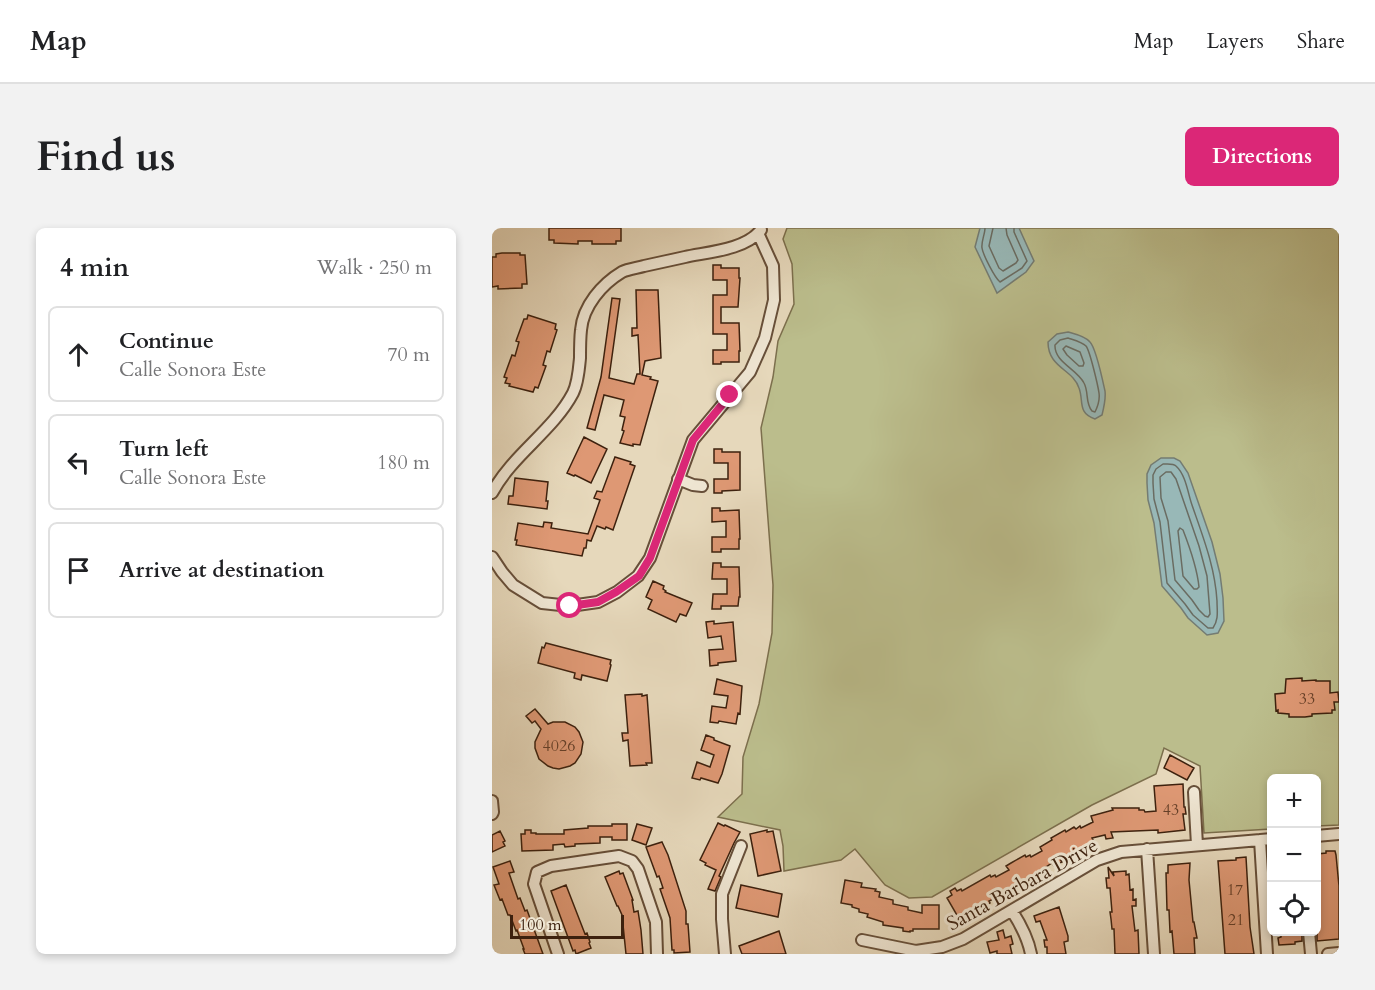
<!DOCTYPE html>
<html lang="en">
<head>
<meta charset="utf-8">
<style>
	body { margin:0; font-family:Cardo,serif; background:#f2f2f2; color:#202124 }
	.controls { position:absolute; right:18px; bottom:18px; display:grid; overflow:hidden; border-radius:9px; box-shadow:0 3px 9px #0003 }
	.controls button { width:54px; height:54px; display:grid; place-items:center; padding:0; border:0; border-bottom:2px solid #e0e0e0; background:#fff; color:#202124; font:30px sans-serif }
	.scale { position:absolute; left:18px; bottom:15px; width:114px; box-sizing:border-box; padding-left:6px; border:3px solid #3d210e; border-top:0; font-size:16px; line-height:21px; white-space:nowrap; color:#3d210e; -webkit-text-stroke:4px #efe6d3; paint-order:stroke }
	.stop { position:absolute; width:18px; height:18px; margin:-14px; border:4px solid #db2777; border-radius:50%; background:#fff }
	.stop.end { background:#db2777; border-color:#fff; box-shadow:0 2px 6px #0008 }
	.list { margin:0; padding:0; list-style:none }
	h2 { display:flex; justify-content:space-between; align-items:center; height:78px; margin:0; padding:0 24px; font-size:26px }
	h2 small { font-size:20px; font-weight:400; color:#757577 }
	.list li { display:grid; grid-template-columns:39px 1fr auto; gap:18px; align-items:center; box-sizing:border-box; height:96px; margin:0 12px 12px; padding:0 12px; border:2px solid #e0e0e0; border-radius:9px }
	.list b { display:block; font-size:22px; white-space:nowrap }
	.list p { margin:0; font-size:20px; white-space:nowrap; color:#757577 }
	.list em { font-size:20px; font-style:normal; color:#757577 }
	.icon { flex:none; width:33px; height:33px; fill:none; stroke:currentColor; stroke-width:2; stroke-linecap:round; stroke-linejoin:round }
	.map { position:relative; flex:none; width:847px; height:726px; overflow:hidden; border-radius:9px }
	header { display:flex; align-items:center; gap:36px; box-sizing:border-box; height:84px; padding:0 30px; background:#fff; border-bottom:2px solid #e0e0e0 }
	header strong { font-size:28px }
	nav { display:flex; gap:33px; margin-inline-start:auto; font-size:21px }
	.intro { display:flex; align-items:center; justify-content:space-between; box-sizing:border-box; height:144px; padding:0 36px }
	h1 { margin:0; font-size:42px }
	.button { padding:15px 27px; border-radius:9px; background:#db2777; color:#fff; font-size:21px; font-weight:700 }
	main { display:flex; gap:36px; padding:0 36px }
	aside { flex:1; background:#fff; border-radius:9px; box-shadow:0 3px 9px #0003 }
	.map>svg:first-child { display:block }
</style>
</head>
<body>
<header>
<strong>Map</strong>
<nav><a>Map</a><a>Layers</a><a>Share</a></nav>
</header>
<div class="intro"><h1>Find us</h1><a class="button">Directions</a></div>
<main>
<aside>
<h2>4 min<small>Walk · 250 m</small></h2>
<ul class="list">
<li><svg class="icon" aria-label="ahead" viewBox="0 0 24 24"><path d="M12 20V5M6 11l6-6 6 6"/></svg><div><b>Continue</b><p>Calle Sonora Este</p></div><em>70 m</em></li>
<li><svg class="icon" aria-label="left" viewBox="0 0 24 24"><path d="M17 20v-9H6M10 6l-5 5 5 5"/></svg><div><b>Turn left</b><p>Calle Sonora Este</p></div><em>180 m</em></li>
<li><svg class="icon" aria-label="arrive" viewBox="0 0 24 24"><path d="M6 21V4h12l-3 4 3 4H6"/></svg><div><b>Arrive at destination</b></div></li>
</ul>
</aside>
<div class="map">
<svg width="847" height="726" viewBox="0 0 847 726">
	<rect width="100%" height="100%" fill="#e6d8bb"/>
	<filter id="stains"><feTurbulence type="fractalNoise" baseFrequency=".00333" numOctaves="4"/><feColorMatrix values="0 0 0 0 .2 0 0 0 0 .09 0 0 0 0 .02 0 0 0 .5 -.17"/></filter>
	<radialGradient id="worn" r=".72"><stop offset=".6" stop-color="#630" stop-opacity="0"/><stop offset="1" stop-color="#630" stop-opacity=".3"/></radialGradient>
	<path fill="#bbbd8c" stroke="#7c6f4d" stroke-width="1.5" d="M295 0H847V597L825 598 824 550H780L779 601 712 605 708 538 672 520 664 546 600 577 440 669 417 670 393 657 363 621 349 632 292 643 291 618 288 602 226 589 250 566 251 529 267 476 280 405 281 357 269 200 281 149 286 113 302 76 300 36 291 11Z"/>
	<path fill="#98b8b7" stroke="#747c73" stroke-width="1.5" d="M488 0H527L542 33 534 44 505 65 483 19Z
		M576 104C583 106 593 108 598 114 604 120 611 154 613 163 614 171 612 179 610 187L603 191C585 185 592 173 587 160 581 141 556 140 556 114L565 106Z
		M669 230H682L688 233 696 245 720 314 728 346 731 370 732 393 726 405 715 407 696 390 689 380 670 358 662 295 656 272 655 255V246L659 237Z"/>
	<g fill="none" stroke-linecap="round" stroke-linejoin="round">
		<path stroke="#6a6c62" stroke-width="1.5" d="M493 0C493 6 489 14 490 20 491 27 503 50 508 54L530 40 535 33 522 4V0
			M501 0 497 18 507 40 511 43 524 35 526 32 515 7 514 0
			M576 110C582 112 590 114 594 118 598 123 606 158 607 165 608 172 606 178 603 184L600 183C593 175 597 164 592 155 585 141 562 134 563 117L568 112Z
			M574 118 588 124 592 135 591 138H587L575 127 571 121Z
			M671 236C675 236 681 235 684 238 694 247 696 266 700 277 711 309 723 339 725 373 725 383 727 391 721 400H716L701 387 693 376 675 355 668 294 662 271 661 255V247L664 241Z
			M674 244H679L684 251 707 318 715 348 718 386 716 389 713 388 707 382 700 372 683 352 676 293 669 270 668 249Z
			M688 300 691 302C698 320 705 339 707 359L705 361H702L691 348 686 303Z"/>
	</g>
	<path fill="#de9874" stroke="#3d210e" stroke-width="1.5" d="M57 0H129V13H124V16H100V13H86V16L62 15V12H57Z
		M10 25H28V27H33L35 56H30V60L6 61V58L0 59V29H4V26Z
		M221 37H229V40H247V50H248L246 79H229V95H247L248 123H247V134H229V136H221V122H235V106H221V67H235V52H221Z
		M144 62H166L169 130 153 133 150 147 159 149 158 151 166 153 148 217 141 216V218L128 215 132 203 130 202 133 189 128 188 132 172 112 167 103 202 95 200 109 149 120 70 128 71 117 150 142 156 145 146H148L146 107 140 108V100H145Z
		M36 87 64 96 63 101 65 102 58 124 55 123 51 137 54 138 46 160 43 159 41 164 17 158 18 156 13 155 15 150 12 149 20 127 23 128 27 114 24 113 32 91H35Z
		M92 209 115 221 99 255 83 247 82 248 75 245Z
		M222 221H230V224H248V262L230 263V265H222V251H236V235H222Z
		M123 229 139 234 138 236 143 238 121 302 114 299 113 301 105 298 99 313 95 312 94 320H92L90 328 24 317 25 312H23L26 295 51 299 52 294 60 295 59 300 96 306 108 272 102 270 105 263 110 264Z
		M23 250 56 254 54 273H56L55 281 16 276 17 268H21Z
		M220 280H228V283L247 282 248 311H247V321H229V324H220V309H234V293L220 294Z
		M221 335H229V339H247L248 369H247L246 378H229V381H220L221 366H235V351H220Z
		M161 353 172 358 171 361 174 363 173 364 200 375 194 388 188 386 184 394 156 381 160 372 154 369Z
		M222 393V396L241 394 244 433 226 435V437L218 438 217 422 231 421 229 408 216 410 214 394Z
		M54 415 119 432 118 436 119 437 115 453 90 447 89 452 82 450 83 445 46 435 50 419 52 420Z
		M810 450V453L824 452V453H838V465L846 464 847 474H842L843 482H840V485L820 486V488L813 489H797V486L786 485V482L784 483 783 466 793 465 794 451Z
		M225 451 250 458 248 486 246 485 244 496 227 493 226 495 218 494 220 478 234 480 236 468 222 466Z
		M150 466V468L155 467 160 535H154L155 537 138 538 136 512 131 513 130 505H136L133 467Z
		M43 481 56 496 61 494H73L83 499 87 504 91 514 89 526 83 535 78 538 67 541 61 540 56 538 47 531 43 520V514L49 501 43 493 40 495 34 488Z
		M214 507 222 510V512L238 518 230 546 226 555 209 550 208 552 200 550 205 534 218 539 222 527 209 522Z
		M678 527 702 540 695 552 672 540Z
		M691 556 692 579H693L694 586H691L693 602 666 605V602L619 604 621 610 614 611 613 607 600 610 602 614 600 615 601 616 580 628 578 626 568 631 570 634 562 638 560 635 551 641 550 644 528 657 527 655 516 661 515 663 516 664 497 673 498 675 492 678 490 676 480 681 482 685 477 688 474 684 466 689 455 670 460 667 458 663 463 660 465 663 469 661 470 663 498 647 499 649 503 647 504 649 517 642 514 638 519 635 533 627 534 629 538 627 539 629 550 623 548 619 560 612 559 610 573 602 574 604 582 599 584 601 588 598 589 600 601 594 599 588 621 582 620 580H647V582H652L653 584 664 583 662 558Z
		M226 595 232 598 233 597 248 604 242 615 227 648 229 649 223 663 216 661 224 642 213 637 214 635 208 632Z
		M120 596H135V612H120V609H108V615L83 616V618L73 619 72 616 61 617V622L30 623 29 606H33V602H39V605H44V606H72V602L96 600V598H120Z
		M145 596 160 600 154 617 140 612Z
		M275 602V604L281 603 289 643 266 648 258 606Z
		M8 603 13 613 11 614 13 618 0 624V607Z
		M170 614 176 627 194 683V696H196L198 724 182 725V722H180L178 690 168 661 171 660 167 648 165 649 154 619Z
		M834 623H843L844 627 847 658V711L825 713V626L834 625Z
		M754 629 758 699 762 726H733L726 633 744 632V630Z
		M18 633 22 644 17 645 26 671 28 670 33 683 35 682 51 726H33L31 721H32L25 702 24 703 18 687H16L10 671 8 672 2 657 7 656 1 639Z
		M698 635 697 652 701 694H702L705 710H702L703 726H682L680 703 678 704 677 682H675L674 645H676V637Z
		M616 639 622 648 621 644 634 643V647L637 646 638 662 641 661V672L644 671V678H640L643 703 646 702 647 726H623L622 701H620L619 691 618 684H620L618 660H615L614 650H617Z
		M127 643 128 646 131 645 141 672H140L142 684 146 683 149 702 151 726H134L130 687 126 678H125L113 649Z
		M353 652 370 655 369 659 384 661 383 663 388 664 387 669 401 672V676L416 679V682L430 685V677H447V701H421V703H418V704L411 703V700L391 697V694L375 689 376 686 367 684V681L360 679V677L349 675Z
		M74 657 93 706 95 705 98 714 97 715 99 720 84 726 83 722 81 723 59 663Z
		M249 657 290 666 286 689 244 680Z
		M567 679 576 708V713L572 714 574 726H555V719H553L552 712H555L548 693 544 694 542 688Z
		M511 702 513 710 519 708 521 716 518 717 520 726H505V723L498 725 495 714 507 712 505 704Z
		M287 703 294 726H250L247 718Z
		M810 705V713L803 714V716L787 717 786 710 789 709V706Z"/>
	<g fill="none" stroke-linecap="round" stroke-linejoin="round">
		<g stroke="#674f39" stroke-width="14">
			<path id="minor" d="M186 251 201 257 210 258
				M0 265C20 227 61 203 81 165 86 155 87 141 88 130 88 121 88 111 89 102 91 78 110 56 130 44 136 41 145 40 152 38 166 35 179 32 193 29 216 24 253 22 269 2
				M0 329 10 344 21 357 50 375 78 378 106 374 125 364 146 348 158 330 201 212 258 144 273 110 282 72 281 38 266 5
				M702 564 705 617
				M0 573 1 584 0 586
				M824 608 847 606
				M768 612 775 726
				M655 621 662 726
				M520 683C529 697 536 710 539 726
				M817 704 819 726
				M370 712 424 723 450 719 471 711 605 632 629 624 780 611
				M66 726 42 656 45 644 59 638 127 628 140 633 146 641 164 694 165 726
				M233 726 230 691V666L249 618
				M836 726 847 725"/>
		</g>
		<use href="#minor" stroke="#efe6d3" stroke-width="10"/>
	</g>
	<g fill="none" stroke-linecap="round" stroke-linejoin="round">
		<path stroke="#db2777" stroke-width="8" d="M78 378 106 374 124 364 147 348 158 330 201 212 238 167"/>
	</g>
	<g text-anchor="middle" stroke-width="6" stroke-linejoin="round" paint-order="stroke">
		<g font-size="16" fill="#653f28">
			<text x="815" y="476">33</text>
			<text x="67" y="523">4026</text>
			<text x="679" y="587">43</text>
			<text x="743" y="667">17</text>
			<text x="744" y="697">21</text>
		</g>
		<g font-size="20" fill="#3d210e" stroke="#efe6d3">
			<text transform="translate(530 656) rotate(-29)" y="7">Santa Barbara Drive</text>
		</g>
	</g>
	<rect width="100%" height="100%" filter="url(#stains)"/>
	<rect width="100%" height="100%" fill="url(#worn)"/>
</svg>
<div class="controls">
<button>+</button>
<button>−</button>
<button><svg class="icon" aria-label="locate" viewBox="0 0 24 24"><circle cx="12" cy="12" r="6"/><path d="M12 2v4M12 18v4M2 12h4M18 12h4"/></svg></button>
</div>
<div class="scale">100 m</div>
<div class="stop" style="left:78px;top:378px"></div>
<div class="stop end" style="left:238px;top:167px"></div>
</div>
</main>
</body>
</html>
